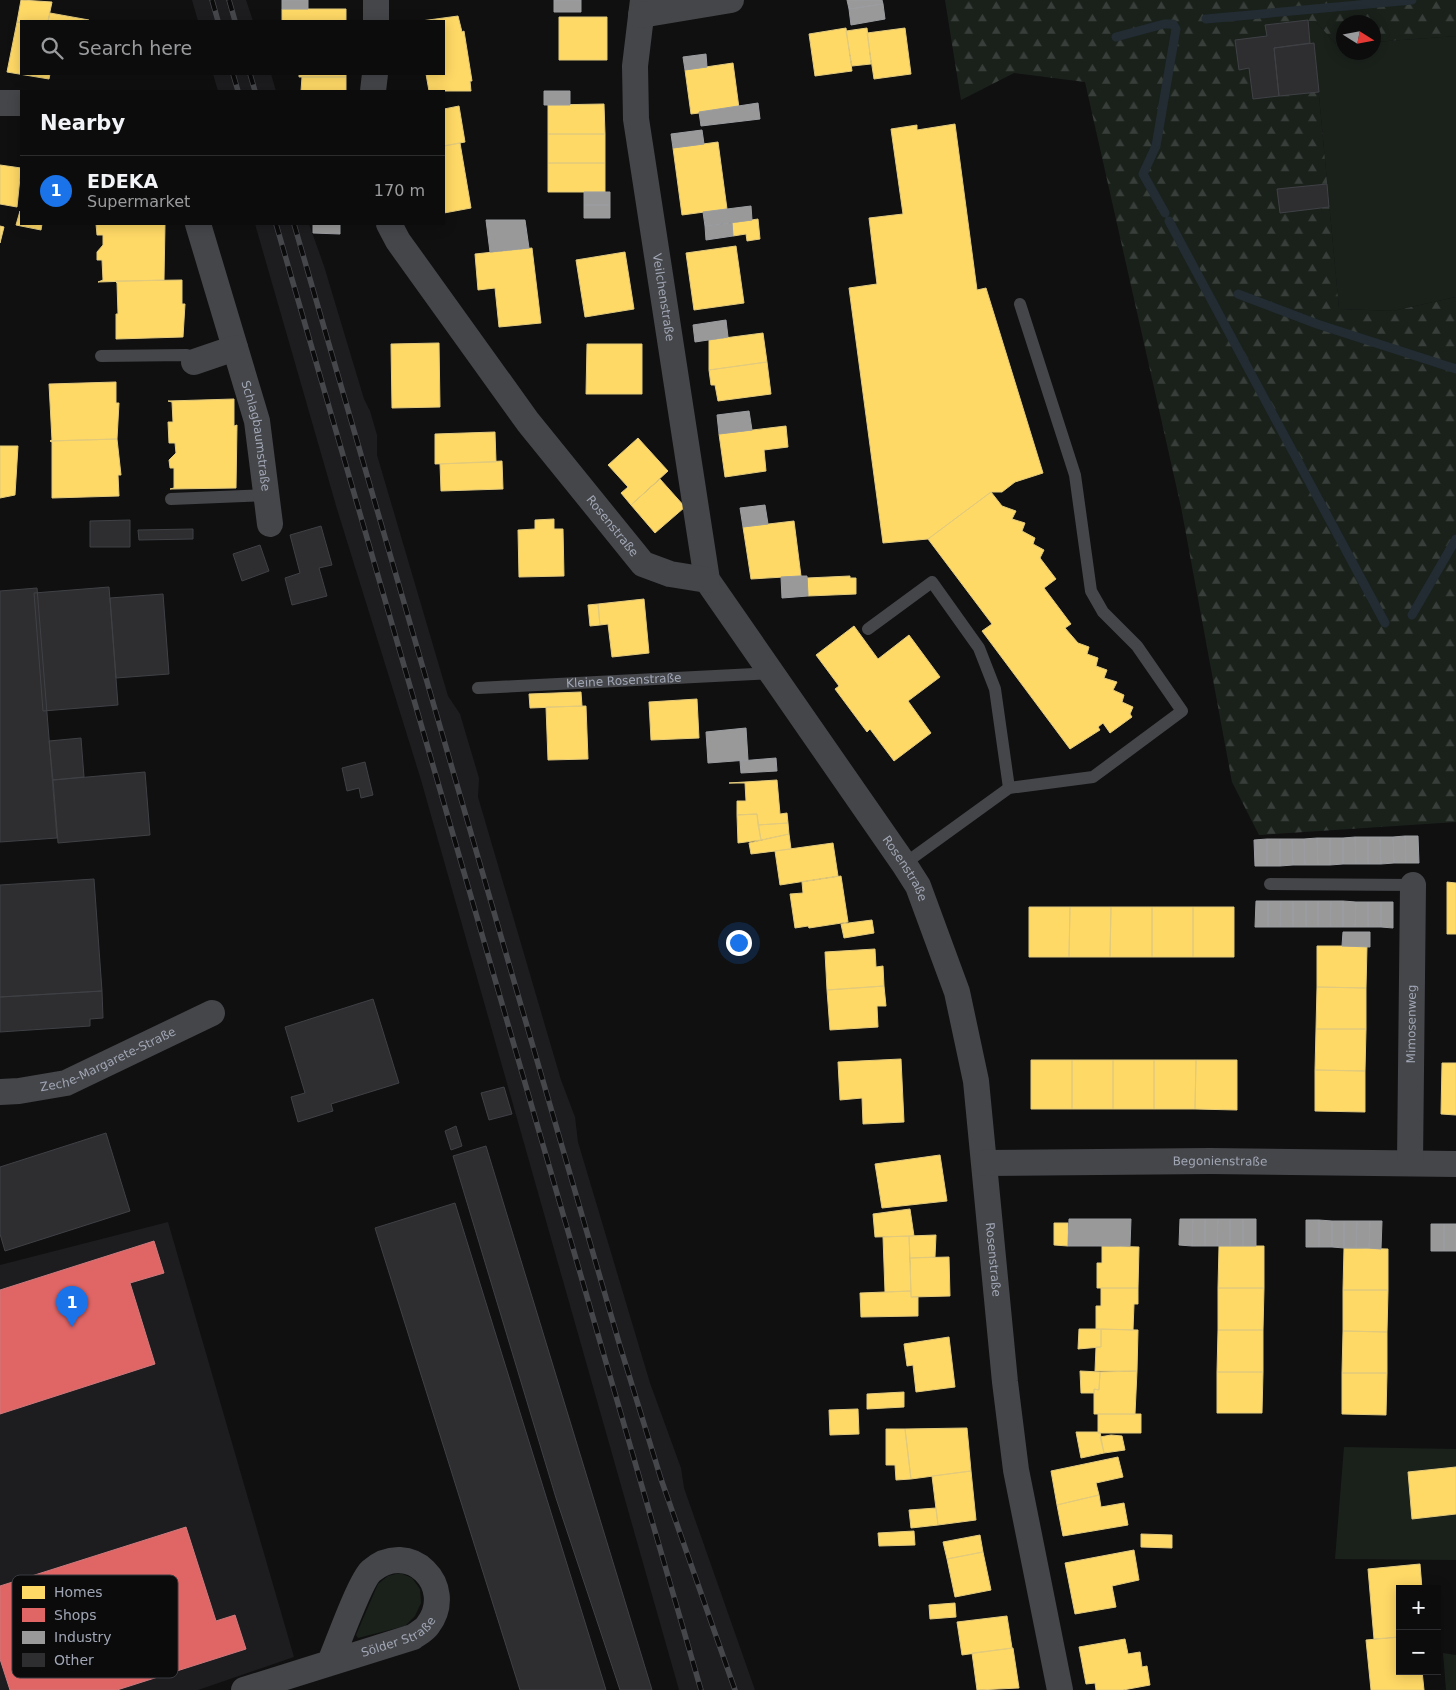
<!DOCTYPE html>
<html lang="en">
<head>
<meta charset="utf-8">
<style>
	body { margin:0; font-family:"DejaVu Sans",sans-serif; background:#151516; color:#f1f3f6 }
	.controls { position:absolute; right:15px; bottom:15px; display:grid; overflow:hidden; border-radius:0px; box-shadow:0 2px 12px #0003 }
	.controls button { width:45px; height:45px; display:grid; place-items:center; padding:0; border:0; border-bottom:1px solid #2c2c2e; background:#0c0c0d; color:#f1f3f6; font:25px sans-serif }
	.compass { position:absolute; left:1336px; top:15px; width:45px; height:45px; border-radius:50%; background:#0c0c0d; box-shadow:0 2px 12px #0003; rotate:101deg }
	.you { position:absolute; left:738px; top:942px; width:18px; height:18px; margin:-12px; border:4px solid #fff; border-radius:50%; background:#1a73e8; box-shadow:0 0 0 8px #1a73e833 }
	.badge { display:grid; place-items:center; width:32px; height:32px; border-radius:50%; background:#1a73e8; color:#fff; font-size:16px; font-weight:700 }
	.pin { position:absolute; translate:-50% -41px; filter:drop-shadow(0 1px 2px #0008) }
	.pin::after { content:''; position:absolute; top:26px; width:18px; height:15px; background:inherit; clip-path:polygon(0 0,100% 0,50% 100%) }
	.list { margin:0; padding:0; list-style:none }
	h2 { display:flex; justify-content:space-between; align-items:center; height:65px; margin:0; padding:0 20px; font-size:21px }
	h2 small { font-size:16px; font-weight:400; color:#9a9b9d }
	.list li { display:grid; grid-template-columns:32px 1fr auto; gap:15px; align-items:center; box-sizing:border-box; height:70px; padding:0 20px; border-top:1px solid #2c2c2e }
	.list b { display:block; font-size:19px; white-space:nowrap }
	.list p { margin:0; font-size:16px; white-space:nowrap; color:#9a9b9d }
	.list em { font-size:16px; font-style:normal; color:#9a9b9d }
	.icon { flex:none; width:28px; height:28px; fill:none; stroke:currentColor; stroke-width:2; stroke-linecap:round; stroke-linejoin:round }
	.map { position:relative; flex:none; width:1456px; height:1690px; overflow:hidden }
	.search { position:absolute; background:#0c0c0d; box-shadow:0 2px 12px #0003; left:20px; top:20px; width:425px; height:55px; display:flex; align-items:center; gap:12px; box-sizing:border-box; padding:0 18px; border-radius:0px; color:#9a9b9d; font-size:19px }
	.panel { position:absolute; background:#0c0c0d; box-shadow:0 2px 12px #0003; left:20px; top:90px; width:425px; height:135px; border-radius:0px }
	.map>svg:first-child { display:block }
</style>
</head>
<body>
<div class="map">
<svg width="1456" height="1690" viewBox="0 0 1456 1690">
	<defs>
		<pattern id="forest-firs" width="22" height="20" patternUnits="userSpaceOnUse" patternTransform="scale(1.25)"><rect width="22" height="20" fill="#1a211b"/><path d="M5 1l3.5 6h-7zM16 11l3.5 6h-7z" fill="#383e3a"/></pattern>
	</defs>
	<rect width="100%" height="100%" fill="#101011"/>
	<path fill="#1d1d20" d="M192 0H246L253 21H198Z
		M213 74H271L276 91H218Z
		M255 224H309L324 266 364 399 370 411 377 435V455L448 696 460 714 479 778 478 797 561 1080 575 1117 578 1142 650 1383 681 1468 684 1488 755 1690H679L421 780 337 509Z
		M168 1222 294 1657 198 1690H0V1265Z"/>
	<path fill="#1a211b" d="M1308 20 1315 21 1336 44 1343 43 1344 52H1374V42L1456 36V297L1393 311 1339 309 1314 43H1310Z
		M1344 1447 1456 1449V1560L1335 1559Z
		M400 1573 412 1578 420 1589 421 1603 415 1616 405 1626 358 1638 356 1635 378 1584 388 1576Z
		M1443 1653 1456 1655V1690H1446Z"/>
	<path fill="url(#forest-firs)" d="M945 0H1456V36L1374 42V22H1344L1343 43 1336 44 1315 21H1308L1310 43H1314L1339 309 1393 311 1456 297V822L1259 835 1232 782 1181 507 1085 82 1014 73 961 100Z"/>
	<path fill="#ffd966" stroke="#e2ca7d" d="M21 0 52 2 48 21 17 22Z
		M282 9H346V21H282Z
		M50 13 89 20V21H48Z
		M458 16 462 32 464 31 472 81H470L471 91H429L426 74H444V21H421Z
		M559 17H607V60H559Z
		M17 22 21 23V74H50L49 79 7 72Z
		M846 28 852 71 815 76 809 34Z
		M867 28 871 64 852 66 846 31Z
		M905 28 911 74 874 79 867 33Z
		M733 63 739 108 691 114 685 70Z
		M299 74H346V77H299Z
		M302 77H346V91H301Z
		M604 104 605 134H548V105Z
		M459 106 465 142 444 146V109Z
		M955 124 977 290 986 288 1043 473 1015 482 1002 492H991L928 539 883 543 849 288 877 284 869 218 903 214 891 129 917 125V130Z
		M548 134H605V163H548Z
		M718 142 727 209 682 215 673 148Z
		M460 143 471 208 444 213V146Z
		M548 163H605V192H548Z
		M0 165 21 168 17 207 0 204Z
		M20 211 21 224H42L41 230 16 225Z
		M758 219 760 239 747 241 746 234 733 236 732 223Z
		M96 224H165L164 280 98 282 103 280 102 260H97V252L103 245V235H97Z
		M0 226 4 227 0 243Z
		M736 246 744 303 694 310 686 253Z
		M532 248 541 323 499 327 495 288 478 290 475 254Z
		M625 252 634 309 585 317 576 260Z
		M182 280V304H185L183 337 116 339V314H118L117 283 115 281Z
		M763 333 767 362 709 370V340Z
		M439 343 440 407 392 408 391 344Z
		M587 344H642V394H586Z
		M767 362 771 394 718 401 715 385H711L709 370Z
		M116 382V403H119L117 439 50 441 52 440 49 384Z
		M234 399V426L237 425 236 488 170 489 174 488V468H170L169 460 176 453 175 443H169L168 422H173L172 402 168 401Z
		M786 426 788 447 764 450 766 471 725 477 719 434Z
		M495 432 496 462 435 464V434Z
		M638 438 668 471 631 505 621 493 628 487 608 465Z
		M117 439 121 475H118L119 496 52 498V442L50 441Z
		M0 446H18L15 495 0 498Z
		M502 461 503 489 441 491 440 464Z
		M660 479 685 507 655 533 631 505Z
		M991 492 1002 506 1016 511 1012 519 1025 523 1022 531 1035 538 1033 544 1044 550 1040 558 1056 579 1044 588 1071 624 1065 628 1078 643 1089 647 1087 654 1098 658 1096 666 1107 670 1104 678 1117 682 1113 690 1124 695 1122 702 1133 707 1130 714 1132 717 1110 733 1103 723 1098 727 1100 730 1070 749 982 631 992 624 928 539Z
		M554 519V529H563L564 576 519 577 518 530 535 529V520Z
		M794 521 801 576 751 579 743 527Z
		M850 576V578H856V594L808 596 807 578Z
		M644 599 649 653 612 657 608 624 600 625 598 604Z
		M598 604 600 625 590 626 588 605Z
		M854 626 878 659 909 635 940 677 908 701 931 733 894 761 870 729 867 732 835 689 839 686 816 655Z
		M581 692 582 706 530 708 529 694Z
		M697 699 699 738 651 740 649 702Z
		M586 706 588 759 548 760 546 707Z
		M777 780 780 814 787 813 788 823 758 825 757 814 737 815V801H746L745 783H729Z
		M757 814 761 840 738 843 737 815Z
		M788 823 789 834 761 840 758 825Z
		M789 834 791 849 751 854 749 843Z
		M833 843 838 876 780 885 775 851Z
		M841 876 848 922 809 928 808 926 795 928 790 894 803 893 802 882Z
		M1447 882 1456 883V934H1447Z
		M1029 907H1070L1069 957H1029Z
		M1070 907H1111L1110 957H1069Z
		M1111 907H1152V957H1110Z
		M1152 907H1193V957H1152Z
		M1193 907H1234V957H1193Z
		M872 920 874 933 844 938 841 924Z
		M1317 946H1367L1366 988 1317 987Z
		M875 949 876 967 883 966 884 986 827 990 825 952Z
		M884 986 886 1006H877L878 1027 830 1030 827 990Z
		M1317 987 1366 988V1029H1316Z
		M1316 1029H1366L1365 1071 1315 1070Z
		M901 1059 904 1122 863 1124 862 1098 840 1100 838 1062Z
		M1031 1060H1072V1109H1031Z
		M1072 1060H1113V1109H1072Z
		M1113 1060H1154V1109H1113Z
		M1154 1060H1196L1195 1109H1154Z
		M1196 1060H1237V1110L1195 1109Z
		M1442 1063H1456V1115L1441 1114Z
		M1315 1070 1365 1071V1112L1315 1111Z
		M940 1155 947 1201 882 1208 875 1164Z
		M910 1209 914 1236 875 1237 873 1214Z
		M1054 1223H1068V1246L1054 1245Z
		M936 1235 935 1257 910 1258 909 1236Z
		M909 1236 911 1291 885 1292 883 1237Z
		M1102 1246 1139 1247 1138 1288H1097V1263H1102Z
		M1219 1246H1264V1288H1218Z
		M1344 1248 1388 1249V1290H1343Z
		M949 1257 950 1296 911 1297 910 1258Z
		M1101 1288H1138V1304H1134L1133 1330 1096 1329V1306H1101Z
		M1218 1288H1264L1263 1330H1218Z
		M1343 1290H1388L1387 1332 1343 1331Z
		M911 1291V1297H918V1316L861 1317 860 1293Z
		M1079 1329H1101V1347L1078 1349Z
		M1101 1329 1138 1330 1137 1371H1095L1096 1347H1101Z
		M1218 1330H1263V1372H1217Z
		M1343 1331 1387 1332V1373H1342Z
		M949 1337 955 1387 916 1392 913 1365 907 1366 904 1344Z
		M1080 1371 1100 1372 1099 1390 1094 1389V1393H1081Z
		M1137 1371 1135 1414H1094V1389L1099 1390 1100 1372Z
		M1217 1372H1263L1262 1413H1217Z
		M1342 1373H1387L1386 1415 1342 1414Z
		M904 1392V1407L867 1409V1394Z
		M858 1409 859 1434 830 1435 829 1410Z
		M1098 1414H1141V1433H1098Z
		M967 1428 971 1471 911 1479 905 1429Z
		M886 1429H905L911 1479 896 1480 895 1465H886Z
		M1076 1432H1100L1104 1453 1081 1458Z
		M1111 1435 1122 1436 1125 1450 1104 1453 1100 1437Z
		M1118 1457 1123 1477 1096 1483 1099 1495 1057 1505 1051 1471Z
		M1456 1467V1514L1412 1519 1408 1472Z
		M971 1471 976 1520 938 1525 932 1476Z
		M1099 1495 1101 1507 1124 1503 1128 1525 1063 1536 1057 1505Z
		M936 1508 938 1525 911 1528 909 1510Z
		M914 1531 915 1545 879 1546 878 1533Z
		M1141 1534 1172 1535V1548L1141 1547Z
		M980 1535 983 1552 947 1559 943 1542Z
		M1134 1550 1139 1580 1112 1586 1116 1607 1075 1614 1065 1563Z
		M983 1552 991 1590 955 1597 947 1559Z
		M1420 1564 1422 1589H1400V1637L1374 1639 1368 1569Z
		M955 1603 956 1617 930 1619 929 1605Z
		M1007 1616 1012 1648 962 1655 957 1622Z
		M1400 1637V1671H1422L1424 1690H1371L1366 1640Z
		M1125 1639 1128 1654 1140 1652 1142 1667 1147 1666 1150 1685 1123 1690H1096L1095 1683 1086 1684 1079 1647Z
		M1013 1648 1019 1688 977 1690 972 1653Z"/>
	<path fill="#e06666" stroke="#cd797d" d="M154 1241 164 1273 130 1283 155 1364 0 1414V1290Z
		M186 1527 216 1621 235 1615 246 1649 117 1690H10L0 1659V1586Z"/>
	<path fill="#999" stroke="#9b9da1" d="M282 0H308V9H282Z
		M554 0H581V12H554Z
		M847 0H882L883 4 849 9Z
		M883 4 885 19 851 25 849 9Z
		M706 54 707 67 685 70 683 57Z
		M544 91H570V105H544Z
		M758 103 760 119 701 126 699 112Z
		M702 130 704 144 673 148 671 134Z
		M584 192H610V205H584Z
		M584 205H610V218H584Z
		M751 206 752 220 705 226 703 212Z
		M486 220H525L529 248 490 252Z
		M732 223 733 236 706 240 705 226Z
		M313 224H340V234L313 233Z
		M726 320 728 337 695 342 693 325Z
		M749 411 752 430 719 434 717 415Z
		M765 505 768 524 743 527 740 508Z
		M801 576H807L808 596 782 598 781 577Z
		M746 728 748 760 708 763 706 732Z
		M776 758 777 771 741 773 740 761Z
		M1405 836 1406 863H1394L1393 837Z
		M1405 836H1418L1419 863H1406Z
		M1355 837H1368V864H1356Z
		M1355 837 1356 864H1343V838Z
		M1368 837H1380L1381 864H1368Z
		M1380 837H1393L1394 863 1381 864Z
		M1317 838H1330V865H1318Z
		M1317 838 1318 865H1305L1304 839Z
		M1330 838H1343V864L1330 865Z
		M1267 839V866H1255L1254 840Z
		M1267 839H1280V866H1267Z
		M1280 839H1292L1293 865 1280 866Z
		M1292 839H1304L1305 865H1293Z
		M1256 901H1268V927H1255Z
		M1268 901H1281L1280 927H1268Z
		M1281 901H1293V927H1280Z
		M1293 901H1306V927H1293Z
		M1306 901H1318V927H1306Z
		M1318 901H1331L1330 927H1318Z
		M1331 901H1343V927H1330Z
		M1343 901 1356 902 1355 927H1343Z
		M1356 902H1368V927H1355Z
		M1368 902H1381V927H1368Z
		M1381 902H1393V928L1381 927Z
		M1343 932H1370V947L1342 946Z
		M1069 1219H1131L1130 1246H1068Z
		M1180 1219H1193L1192 1246 1179 1245Z
		M1193 1219H1205V1246H1192Z
		M1205 1219H1218L1217 1246H1205Z
		M1218 1219H1230V1246H1217Z
		M1230 1219H1243V1246H1230Z
		M1243 1219H1256V1246H1243Z
		M1306 1220H1319V1247H1306Z
		M1319 1220 1332 1221V1247H1319Z
		M1332 1221H1344V1248L1332 1247Z
		M1344 1221H1357L1356 1248H1344Z
		M1357 1221H1370L1369 1248H1356Z
		M1370 1221H1382L1381 1249 1369 1248Z
		M1431 1224H1444V1251H1431Z
		M1444 1224H1456V1251H1444Z"/>
	<g fill="none" stroke-linecap="round" stroke-linejoin="round">
		<path stroke="#232c33" stroke-width="9" d="M1206 19 1412 0
			M1116 37 1164 24H1173L1176 29 1156 146 1143 174 1165 213
			M1169 221 1385 623
			M1238 294 1317 324 1456 369
			M1412 615 1456 539"/>
	</g>
	<path fill="#2e2e31" stroke="#3f4145" d="M1308 20 1310 43 1274 48 1279 96 1253 99 1249 68 1239 70 1235 40 1267 36 1265 25Z
		M1314 43 1319 92 1279 96 1274 48Z
		M1327 184 1329 207 1280 213 1277 189Z
		M130 520V547H90V521Z
		M321 526 332 565 319 568 327 596 292 605 285 578 300 573 290 535Z
		M193 529V539L139 540 138 530Z
		M260 545 269 571 242 581 233 554Z
		M109 587 118 705 43 711 34 593Z
		M37 588 57 838 0 842V591Z
		M163 594 169 674 116 678 110 598Z
		M81 738 84 777 53 780 49 741Z
		M365 762 373 795 361 798 359 788 347 791 342 768Z
		M145 772 150 835 58 843 53 780Z
		M94 879 102 991 0 997V885Z
		M102 991 103 1018 90 1019V1026L0 1032V997Z
		M373 999 399 1083 331 1104 333 1111 298 1122 291 1097 305 1093 285 1027Z
		M504 1087 512 1114 489 1120 481 1093Z
		M456 1126 462 1146 451 1150 445 1131Z
		M106 1133 130 1211 5 1251 0 1234V1167Z
		M486 1146 652 1690H620L556 1498 453 1156Z
		M455 1203 606 1690H520L375 1228Z"/>
	<g fill="none" stroke-linecap="round" stroke-linejoin="round">
		<g stroke="#45464a" stroke-width="12">
			<path d="M101 356 187 355 194 362"/>
			<path d="M171 499 266 495"/>
			<path d="M868 629 932 582 979 648 995 689 1009 788"/>
			<path id="s1" d="M478 688 772 673"/>
			<path d="M904 864 1009 788 1093 777 1182 711 1137 646 1103 612 1091 591 1075 475 1020 304"/>
			<path d="M1270 884 1413 885"/>
		</g>
		<g stroke="#45464a" stroke-width="26">
			<path id="s2" d="M643 0 635 66 636 119 707 580 904 864 918 886 957 992 976 1081 1005 1382 1016 1470 1060 1690"/>
			<path d="M641 15 731 0"/>
			<path d="M376 21V0"/>
			<path d="M373 91 375 74"/>
			<path d="M0 103H21"/>
			<path id="s3" d="M198 224 257 421 270 524"/>
			<path id="s4" d="M389 224 398 241 528 422 643 564 670 574 707 580"/>
			<path d="M194 362 235 348"/>
			<path id="s5" d="M0 1092 19 1091 66 1083 212 1013"/>
			<path id="s6" d="M985 1163 1210 1161 1456 1164"/>
			<path id="s7" d="M1410 1163 1413 885"/>
			<path id="s8" d="M244 1690 413 1637C417 1634 425 1630 428 1625 457 1586 409 1538 371 1571 360 1581 337 1646 330 1662"/>
		</g>
		<g stroke="#45474b" stroke-width="5.5">
			<path id="rail" d="M212 0 218 21
				M229 0 235 21
				M233 74 238 91
				M250 74 255 91
				M276 224 701 1690
				M294 224 620 1346 661 1479 735 1690"/>
		</g>
		<use href="#rail" stroke="#0b0b0c" stroke-width="4" stroke-dasharray="11" stroke-linecap="butt"/>
	</g>
	<g text-anchor="middle" stroke-width="5" stroke-linejoin="round" paint-order="stroke">
		<g font-size="12" fill="#a0a6b4" stroke="#0b0b0c">
			<text dy="4" stroke="none"><textPath href="#s2" startOffset="300">Veilchenstraße</textPath></text>
			<text dy="4" stroke="none"><textPath href="#s3" startOffset="220">Schlagbaumstraße</textPath></text>
			<text dy="4" stroke="none"><textPath href="#s4" startOffset="376">Rosenstraße</textPath></text>
			<text dy="4" stroke="none"><textPath href="#s1" startOffset="146">Kleine Rosenstraße</textPath></text>
			<text dy="4" stroke="none"><textPath href="#s2" startOffset="936">Rosenstraße</textPath></text>
			<text dy="4" stroke="none"><textPath href="#s7" startOffset="139">Mimosenweg</textPath></text>
			<text dy="4" stroke="none"><textPath href="#s5" startOffset="114">Zeche-Margarete-Straße</textPath></text>
			<text dy="4" stroke="none"><textPath href="#s6" startOffset="235">Begonienstraße</textPath></text>
			<text dy="4" stroke="none"><textPath href="#s2" startOffset="1341">Rosenstraße</textPath></text>
			<text dy="4" stroke="none"><textPath href="#s8" startOffset="164">Sölder Straße</textPath></text>
		</g>
	</g>
	<rect x="12" y="1575" width="166" height="103" rx="8" fill="#0b0b0c" stroke="#383a3e" stroke-width="1"/>
	<rect x="22" y="1586" width="23" height="13" fill="#ffd966"/>
	<rect x="22" y="1608" width="23" height="14" fill="#e06666"/>
	<rect x="22" y="1631" width="23" height="13" fill="#999"/>
	<rect x="22" y="1653" width="23" height="14" fill="#2e2e31"/>
	<g font-size="14" fill="#a0a6b4">
		<text x="54" y="1597">Homes</text>
		<text x="54" y="1620">Shops</text>
		<text x="54" y="1642">Industry</text>
		<text x="54" y="1665">Other</text>
	</g>
</svg>
<div class="controls">
<button>+</button>
<button>−</button>
</div>
<svg class="compass" viewBox="-18 -18 36 36"><path d="M0-13l5 13h-10z" fill="#e53935"/><path d="M0 13l5-13h-10z" fill="#9a9b9d"/></svg>
<div class="you"></div>
<div class="pin badge" style="left:72px;top:1327px">1</div>
<div class="search"><svg class="icon" aria-label="search" viewBox="0 0 24 24"><circle cx="10" cy="10" r="6"/><path d="M15 15l6 6"/></svg>Search here</div>
<section class="panel">
<h2>Nearby<small></small></h2>
<ul class="list">
<li><span class="badge">1</span><div><b>EDEKA</b><p>Supermarket</p></div><em>170 m</em></li>
</ul>
</section>
</div>
</body>
</html>
